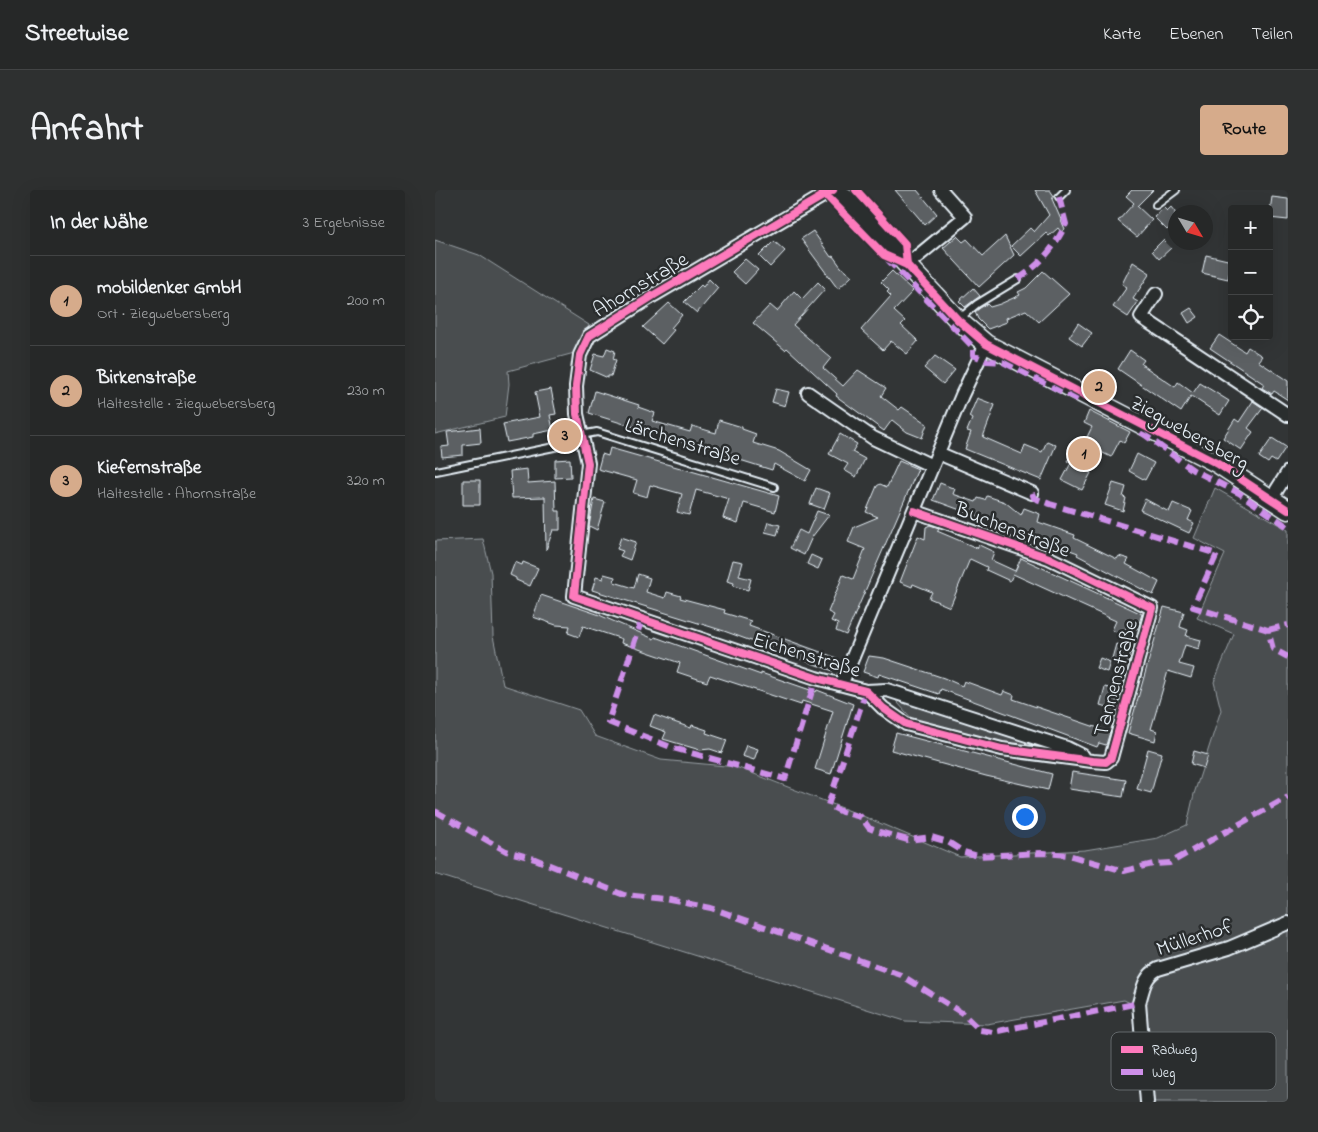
<!DOCTYPE html>
<html lang="de">
<head>
<meta charset="utf-8">
<style>
	body { margin:0; font-family:"Indie Flower",sans-serif; background:#2e3030; color:#f1f3f6 }
	.controls { position:absolute; right:15px; top:15px; display:grid; overflow:hidden; border-radius:5px; box-shadow:0 5px 20px #0002 }
	.controls button { width:45px; height:45px; display:grid; place-items:center; padding:0; border:0; border-bottom:1px solid #424445; background:#262828; color:#f1f3f6; font:25px sans-serif }
	.compass { position:absolute; left:733px; top:15px; width:45px; height:45px; border-radius:50%; background:#262828; box-shadow:0 5px 20px #0002; rotate:128deg }
	.you { position:absolute; left:589px; top:626px; width:18px; height:18px; margin:-12px; border:4px solid #fff; border-radius:50%; background:#1a73e8; box-shadow:0 0 0 8px #1a73e833 }
	.badge { display:grid; place-items:center; width:32px; height:32px; border-radius:50%; background:#d6ab8b; color:#111; font-size:16px; font-weight:700 }
	.pin { position:absolute; translate:-50% -50%; border:2px solid #fff; box-shadow:0 1px 5px #0006 }
	.list { margin:0; padding:0; list-style:none }
	h2 { display:flex; justify-content:space-between; align-items:center; height:65px; margin:0; padding:0 20px; font-size:21px }
	h2 small { font-size:16px; font-weight:400; color:#a4a6a8 }
	.list li { display:grid; grid-template-columns:32px 1fr auto; gap:15px; align-items:center; box-sizing:border-box; height:90px; padding:0 20px; border-top:1px solid #424445 }
	.list b { display:block; font-size:19px; white-space:nowrap }
	.list p { margin:0; font-size:16px; white-space:nowrap; color:#a4a6a8 }
	.list em { font-size:16px; font-style:normal; color:#a4a6a8 }
	.icon { flex:none; width:28px; height:28px; fill:none; stroke:currentColor; stroke-width:2; stroke-linecap:round; stroke-linejoin:round }
	.map { position:relative; flex:none; width:853px; height:912px; overflow:hidden; border-radius:5px }
	header { display:flex; align-items:center; gap:30px; box-sizing:border-box; height:70px; padding:0 25px; background:#262828; border-bottom:1px solid #424445 }
	header strong { font-size:24px }
	nav { display:flex; gap:28px; margin-inline-start:auto; font-size:18px }
	.intro { display:flex; align-items:center; justify-content:space-between; box-sizing:border-box; height:120px; padding:0 30px }
	h1 { margin:0; font-size:35px }
	.button { padding:12px 22px; border-radius:5px; background:#d6ab8b; color:#111; font-size:18px; font-weight:700 }
	main { display:flex; gap:30px; padding:0 30px }
	aside { flex:1; background:#262828; border-radius:5px; box-shadow:0 5px 20px #0002 }
	.map>svg:first-child { display:block }
</style>
</head>
<body>
<header>
<strong>Streetwise</strong>
<nav><a>Karte</a><a>Ebenen</a><a>Teilen</a></nav>
</header>
<div class="intro"><h1>Anfahrt</h1><a class="button">Route</a></div>
<main>
<aside>
<h2>In der Nähe<small>3 Ergebnisse</small></h2>
<ul class="list">
<li><span class="badge">1</span><div><b>mobildenker GmbH</b><p>Ort · Ziegwebersberg</p></div><em>200 m</em></li>
<li><span class="badge">2</span><div><b>Birkenstraße</b><p>Haltestelle · Ziegwebersberg</p></div><em>230 m</em></li>
<li><span class="badge">3</span><div><b>Kiefernstraße</b><p>Haltestelle · Ahornstraße</p></div><em>320 m</em></li>
</ul>
</aside>
<div class="map">
<svg width="853" height="912" viewBox="0 0 853 912">
	<rect width="100%" height="100%" fill="#323536"/>
	<filter id="ink" filterUnits="userSpaceOnUse"><feTurbulence type="fractalNoise" baseFrequency=".02" numOctaves="2"/><feDisplacementMap in="SourceGraphic" scale="10" xChannelSelector="R" yChannelSelector="G"/><feConvolveMatrix kernelMatrix="1 2 1 2 8 2 1 2 1" color-interpolation-filters="sRGB"/></filter>
	<g filter="url(#ink)">
		<path fill="#494d4f" stroke="#989fa4" d="M0 50 44 65 154 135 143 162 73 181 74 194 70 227 0 244Z
			M780 298 853 340V912H715L710 820 689 810 552 834 470 831 0 684V351L48 349 56 383 58 446 68 495 144 520 160 546 226 570 301 577 423 624 525 667 650 660 723 648 752 635 759 604 786 520 779 492 799 444 762 428 790 364 759 348Z
			M455 504 605 553 604 560 544 549 478 530Z"/>
		<path fill="#5c6063" stroke="#e8f1f8" d="M460 0H482L502 24 490 35Z
			M600 0H615L619 6 617 9 630 39 626 42 623 38 614 46 611 43 586 66 576 56 595 38 599 42 614 25Z
			M697 0H718L702 16 717 30 702 47 683 31 699 13 691 6Z
			M837 7 853 9V30L834 28Z
			M736 17 740 22V32L732 40 719 27 729 18 732 21Z
			M378 41 396 67 398 66 406 77 417 86 403 99 366 49Z
			M522 46 528 52 532 49 548 66 570 46 579 65 544 97 508 58Z
			M728 50 736 58 724 69 717 61Z
			M339 51 350 61 335 77 324 66Z
			M771 65 797 71 793 89 767 83Z
			M310 69 323 80 310 94 297 82Z
			M698 72 715 83 698 109 703 112 693 127 678 117 692 97 687 94Z
			M457 81 478 101 459 121 470 131 466 135 483 151 472 164 456 151 448 160 426 140 456 106 452 102 454 100 446 92Z
			M608 81 634 104 604 132 591 120 571 128 572 132 553 139 543 129 540 122 545 118 552 114 555 117 565 114 585 105 583 102 591 98Z
			M274 89 283 98 262 123 249 112 266 95 268 97Z
			M383 92 390 99 358 135 396 168 388 178 408 196 423 180 451 198 446 206 464 220 467 217 492 234 487 248 472 242 457 230 449 241 401 206 402 204 352 158 350 160 318 133 335 115 342 121 359 101 367 109Z
			M538 98 545 106 530 117 524 111Z
			M234 113 247 125 236 138 239 140 227 154 208 137Z
			M756 118 763 127 754 133 748 123Z
			M643 133 657 143 647 156 634 147Z
			M784 145 810 162 813 157 827 166 823 171 853 191V210L839 201 837 204 827 198 829 194 775 158Z
			M172 158 180 161 178 169 181 170 176 186H173V188L155 180 160 164 169 166Z
			M695 160 709 170 706 174 740 197 743 192 758 203 765 193 794 211 785 225 756 206 746 222 683 179Z
			M500 166 520 180 508 194 489 178Z
			M116 199 121 224 115 225 118 240 98 244V247L72 252 68 234 105 227 100 202Z
			M341 199 354 202 350 216 337 212Z
			M160 201 204 215 203 217 220 223 217 231 255 242 257 236 281 243 284 230 307 237V239L321 244 318 253 344 261 376 280 370 291 339 274 337 280 154 223Z
			M542 208 560 215 548 247 587 264 590 255 607 262 612 251 621 255 606 290 530 259 536 242 532 241 537 229 534 227Z
			M818 211 828 218 813 238 818 242 806 260 788 248 800 229 804 232Z
			M654 221 695 242 689 253 685 250 676 267 664 261 652 281 656 283 647 300 627 290 636 273 632 271 642 254 647 257 657 237 649 233Z
			M45 238 46 253 28 255V265L7 267 6 257 14 256 12 242Z
			M405 244 422 254 417 262 430 269 421 287 409 280 413 274 394 264Z
			M837 248 851 257 841 272 836 269 833 273 824 267Z
			M175 258 344 306 340 322 309 313 303 333 288 328 294 309 261 300 254 325 242 322 247 304 215 295 212 307 198 303 202 290 163 279 167 264 173 266Z
			M702 264 719 273 710 290 694 281Z
			M135 269 136 287 120 288V270Z
			M464 271 483 279 411 445 401 441 403 434 396 431 399 425 393 422 408 385 418 389 430 359 413 352 419 337 443 327 431 322 442 296 445 294 452 297Z
			M92 279 93 293 120 291 121 321H125V340H118L111 360 110 307 77 308 75 281Z
			M28 290H45V315H28Z
			M505 293 520 299 518 304 541 312 543 308 550 310 552 306 570 312 586 325 589 318 605 324 603 332 640 345 639 348 682 369 684 366 694 369 691 374 724 392 718 405 642 365 643 363 498 310Z
			M678 293 691 297 688 307 691 308 688 321 670 315Z
			M381 298 395 303 389 319 375 314Z
			M159 309 170 312 162 340 154 336Z
			M710 309 734 322 738 313 757 321 753 330 759 333 754 343 705 320Z
			M382 321 394 325 377 347 369 365 355 358 364 340 372 344Z
			M333 332 345 335 342 345 330 342Z
			M495 335 504 338 502 341 542 358 544 355 559 362 556 370 580 381 586 368 707 424 702 439 693 434 688 445 677 440 681 431 578 384 575 391 551 380 552 377 535 369 515 417 494 408 497 402 478 394 477 397 465 392 483 346 490 349 491 337Z
			M186 347 201 352 195 370 185 366 188 361 182 359Z
			M376 365 387 370 383 379 372 374Z
			M298 370 308 372 304 386 316 389 313 400 298 396 299 393 292 391Z
			M80 372 87 375 88 372 103 378 95 396 81 390V388L75 385Z
			M169 384 180 387 179 392 199 398 203 384 215 388 211 402 230 408 232 402 246 406 245 408 290 420 289 423 316 431 314 436 402 468 398 481 289 441 157 400 161 387 168 389Z
			M106 405 162 424 219 449 220 447 326 485V483L381 502 382 500 418 514 396 584 380 579 398 521 367 511 366 515 275 485 272 492 242 482 245 473 186 453 187 449 148 436 144 447 133 443 135 436 121 435 98 427Z
			M729 417 749 422 745 437 753 440 751 446 766 450 764 459 750 455 744 474 759 478 756 488 733 481 716 539 722 541 720 551 693 543Z
			M681 454 696 458 691 476 676 472Z
			M434 466 449 468 509 488 527 496 529 491 567 505 569 501 579 505 578 509 675 542 671 555 664 553 662 557 506 499 504 504 444 484 443 487 428 482Z
			M665 468 675 472 672 482 661 478Z
			M670 497 684 501 679 519 665 515Z
			M219 525 256 538 257 535 272 540 271 543 292 550 287 563 275 559 265 560 228 549 231 542 215 536Z
			M461 543 617 584 613 600 551 586 456 560Z
			M311 555 323 559 319 570 307 566Z
			M713 559 727 563 716 603 702 599Z
			M759 561 773 565 769 578 756 574Z
			M637 582 691 590 688 607 634 599Z"/>
		<g fill="none" stroke-linecap="round" stroke-linejoin="round">
			<g stroke="#e8f1f8" stroke-width="10">
				<path id="service" d="M624 7 631 0
					M721 15 741 0
					M524 129 542 114 583 89
					M1 281 129 255 146 245 162 242 339 297"/>
			</g>
			<g stroke="#e8f1f8" stroke-width="16">
				<path id="minor" d="M398 0 219 105 154 146 145 165 141 196 142 224 153 273 139 406 381 488 431 501 448 518 471 534 567 559 657 571 671 572 676 568 717 418 614 368 479 321
					M472 75 530 27 506 0
					M721 104 706 127 853 225
					M373 203 438 248 497 276
					M503 263 597 303
					M836 309 853 282
					M407 493 527 205 551 154
					M431 501 452 500 632 558 648 566
					M712 912 704 813C708 800 709 786 723 779L794 758 853 733"/>
			</g>
			<g stroke="#e8f1f8" stroke-width="21">
				<path id="secondary" d="M402 0 523 130 551 154 783 274 853 320"/>
			</g>
			<use href="#service" stroke="#2a2d2e" stroke-width="6"/>
			<use href="#minor" stroke="#2a2d2e" stroke-width="12"/>
			<use href="#secondary" stroke="#2a2d2e" stroke-width="18"/>
			<path stroke="#ce8fe9" stroke-width="6" stroke-dasharray="12 6" stroke-linecap="butt" d="M452 69 538 157V165L552 171 568 172 644 210
				M583 89C606 74 619 58 631 34L624 7
				M706 242 758 280 804 303 853 337
				M597 303 599 308 615 314 782 364 758 417 833 440 838 459 853 467
				M207 429 173 532 238 558 350 589 381 488
				M833 440 853 435
				M431 501 393 615 407 622 426 627 434 638 441 641 473 650 496 647 513 652 529 662 543 666 608 663 633 665 689 681 718 674 735 673 853 607
				M0 621 71 661 100 669 189 705 230 709 276 718 466 785 527 823 545 840 558 842 704 813"/>
			<g stroke="#2a2d2e" stroke-width="11">
				<path id="cycleway" d="M386 0 449 65 472 75 523 130 551 154 783 274 853 320
					M398 0 219 105 154 146 145 165 141 196 142 224 153 273 139 406 381 488 431 501 448 518 471 534 567 559 657 571 671 572 676 568 717 418 614 368 479 321
					M421 0 470 54 472 75"/>
			</g>
			<use href="#cycleway" stroke="#fd7abc" stroke-width="8"/>
		</g>
	</g>
	<g text-anchor="middle" stroke-width="5" stroke-linejoin="round" paint-order="stroke">
		<g font-size="21" fill="#e8f1f8" stroke="#2a2d2e">
			<text transform="translate(205 94) rotate(-31)" y="7">Ahornstraße</text>
			<text transform="translate(755 242) rotate(29)" y="7">Ziegwebersberg</text>
			<text transform="translate(248 251) rotate(17)" y="7">Lärchenstraße</text>
			<text transform="translate(578 339) rotate(21)" y="7">Buchenstraße</text>
			<text transform="translate(372 464) rotate(17)" y="7">Eichenstraße</text>
			<text transform="translate(680 488) rotate(-75)" y="7">Tannenstraße</text>
			<text transform="translate(759 747) rotate(-18)" y="7">Müllerhof</text>
		</g>
	</g>
	<rect x="676" y="842" width="165" height="58" rx="8" fill="#2a2d2e" stroke="#63686b" stroke-width="1"/>
	<rect x="686" y="856" width="22" height="7" fill="#fd7abc"/>
	<rect x="686" y="879" width="22" height="6" fill="#ce8fe9"/>
	<g font-size="14" fill="#e8f1f8">
		<text x="717" y="864">Radweg</text>
		<text x="717" y="887">Weg</text>
	</g>
</svg>
<div class="controls">
<button>+</button>
<button>−</button>
<button><svg class="icon" aria-label="locate" viewBox="0 0 24 24"><circle cx="12" cy="12" r="6"/><path d="M12 2v4M12 18v4M2 12h4M18 12h4"/></svg></button>
</div>
<svg class="compass" viewBox="-18 -18 36 36"><path d="M0-13l5 13h-10z" fill="#e53935"/><path d="M0 13l5-13h-10z" fill="#a4a6a8"/></svg>
<div class="you"></div>
<div class="pin badge" style="left:649px;top:264px">1</div>
<div class="pin badge" style="left:664px;top:197px">2</div>
<div class="pin badge" style="left:130px;top:246px">3</div>
</div>
</main>
</body>
</html>
